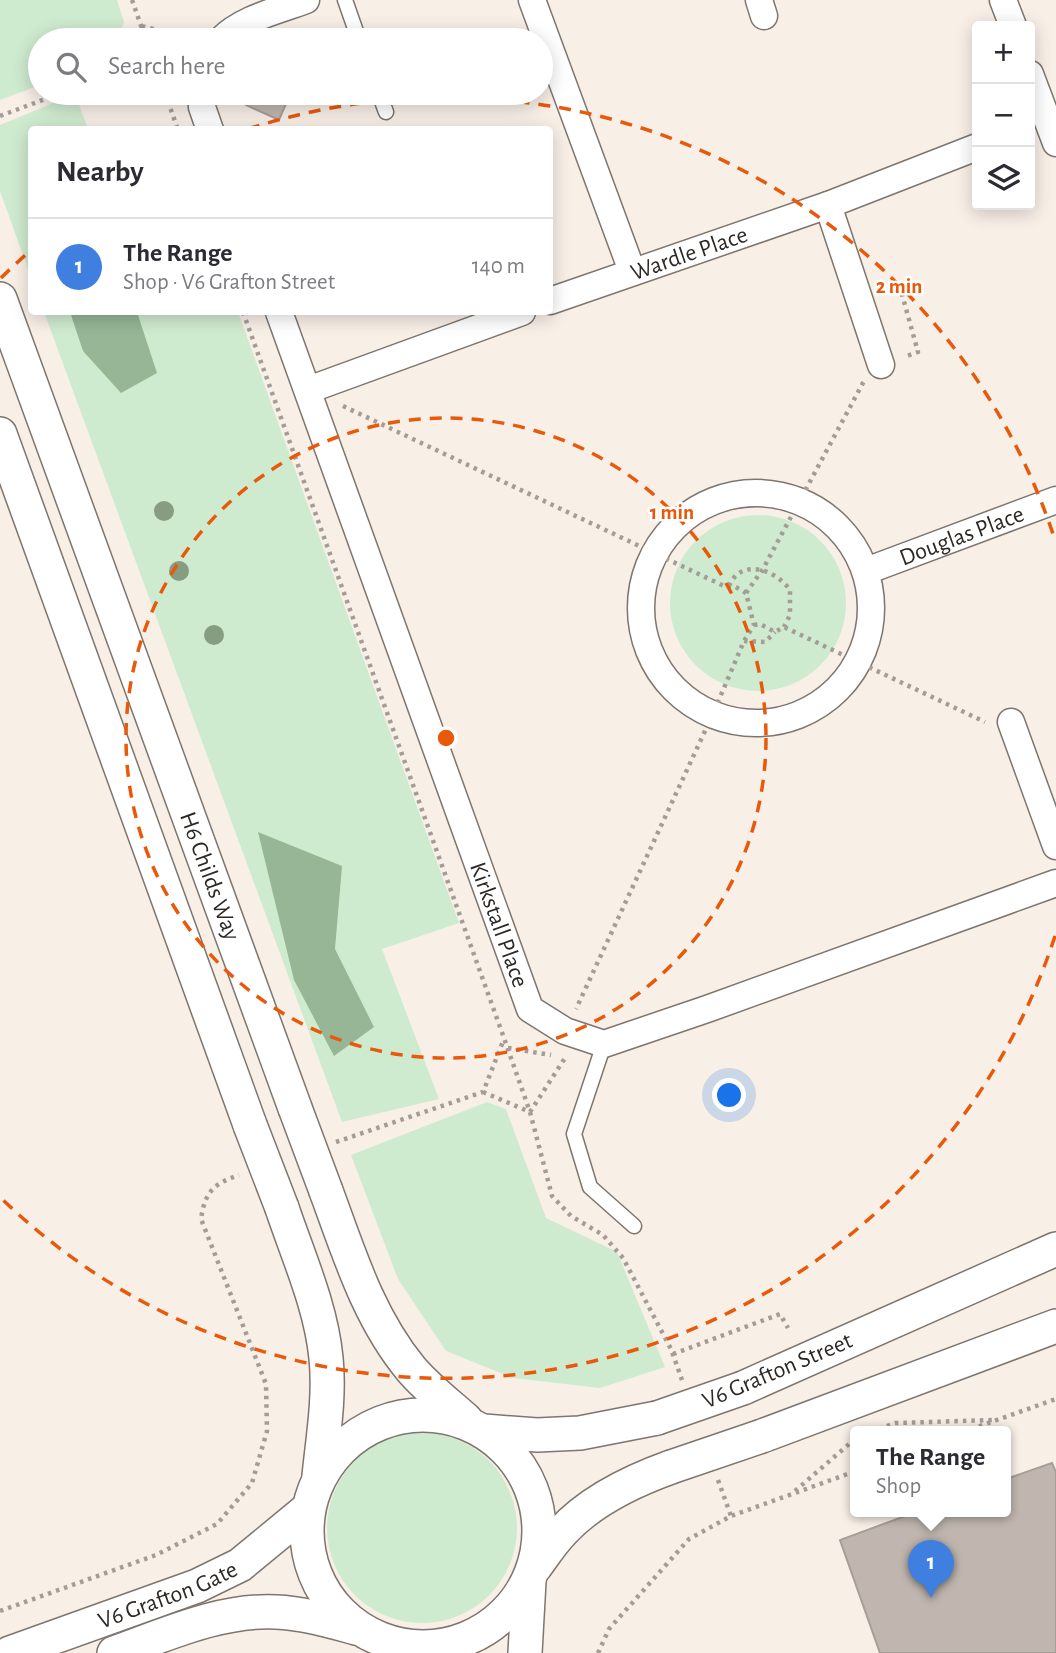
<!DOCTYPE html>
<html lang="en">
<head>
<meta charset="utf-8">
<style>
	body { margin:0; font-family:"Alegreya Sans",sans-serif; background:#f2f2f3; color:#2b2b33 }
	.controls { position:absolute; right:21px; top:21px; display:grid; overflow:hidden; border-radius:7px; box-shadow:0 4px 18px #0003 }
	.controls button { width:63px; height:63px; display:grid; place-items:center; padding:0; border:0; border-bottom:2px solid #e1e1e2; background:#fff; color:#2b2b33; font:35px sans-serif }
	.you { position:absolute; left:730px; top:1096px; width:24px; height:24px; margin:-18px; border:5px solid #fff; border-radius:50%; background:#1a73e8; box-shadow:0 0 0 10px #1a73e833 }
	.badge { display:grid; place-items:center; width:46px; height:46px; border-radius:50%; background:#3e8172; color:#fff; font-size:23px; font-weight:700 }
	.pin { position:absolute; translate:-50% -58px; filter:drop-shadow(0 2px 4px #0008) }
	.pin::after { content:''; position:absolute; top:37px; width:24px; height:21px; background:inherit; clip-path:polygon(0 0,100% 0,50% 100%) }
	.popup { position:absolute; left:850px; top:1426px; width:161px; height:91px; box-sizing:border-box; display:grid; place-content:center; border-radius:7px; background:#fff; filter:drop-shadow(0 2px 5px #0005); font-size:23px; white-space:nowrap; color:#7c7c81 }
	.popup b { font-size:26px; color:#2b2b33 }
	.popup::after { content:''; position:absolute; left:50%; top:100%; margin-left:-14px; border:14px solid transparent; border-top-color:#fff }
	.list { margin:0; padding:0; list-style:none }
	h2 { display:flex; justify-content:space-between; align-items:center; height:91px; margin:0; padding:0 28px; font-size:30px }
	h2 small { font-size:23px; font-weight:400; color:#7c7c81 }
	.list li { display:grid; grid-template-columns:46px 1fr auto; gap:21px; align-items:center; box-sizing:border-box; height:98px; padding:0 28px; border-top:2px solid #e1e1e2 }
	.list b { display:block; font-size:26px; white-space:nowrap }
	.list p { margin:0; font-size:23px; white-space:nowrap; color:#7c7c81 }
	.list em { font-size:23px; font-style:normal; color:#7c7c81 }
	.icon { flex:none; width:38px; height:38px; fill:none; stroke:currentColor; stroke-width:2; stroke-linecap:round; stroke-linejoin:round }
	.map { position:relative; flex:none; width:1056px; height:1653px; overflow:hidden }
	.search { position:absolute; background:#fff; box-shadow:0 4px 18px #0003; left:28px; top:28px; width:525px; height:77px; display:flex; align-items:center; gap:18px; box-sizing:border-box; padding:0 24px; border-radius:38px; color:#7c7c81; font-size:26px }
	.panel { position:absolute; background:#fff; box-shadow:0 4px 18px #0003; left:28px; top:126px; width:525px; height:189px; border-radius:7px }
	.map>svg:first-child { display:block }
</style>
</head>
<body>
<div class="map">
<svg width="1056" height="1653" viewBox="0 0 1056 1653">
	<rect width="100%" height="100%" fill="#f8efe7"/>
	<path fill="#cfebcf" d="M0 0H117L124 22 117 40H40V85L0 100Z
		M75 94 88 129 32 130 31 277 0 191V125Z
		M44 312H238L459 923 382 949 439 1099 342 1122Z
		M670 603a88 88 0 1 1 176 0a88 88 0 1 1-176 0Z
		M487 1102 506 1109 546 1218 617 1252 665 1367 600 1388 513 1378 446 1351 398 1279 351 1155Z
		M327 1528a95 95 0 1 1 190 0a95 95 0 1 1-190 0Z"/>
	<path fill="#96b696" d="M70 312H137L157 373 121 393 83 351Z
		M258 832 342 866 335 949 374 1027 334 1056 294 980Z"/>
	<path fill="#c0b6af" stroke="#a89e98" stroke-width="2" d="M251 93H273L288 99 279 120 246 105Z
		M1052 1463 1056 1472V1653H880L840 1540 916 1512H1006V1479Z"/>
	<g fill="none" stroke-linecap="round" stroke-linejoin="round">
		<g stroke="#7d756e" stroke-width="17">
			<path id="service" d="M345 0 359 40
				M379 93 386 112
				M604 1044 574 1134 590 1187 634 1226"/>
		</g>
		<g stroke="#7d756e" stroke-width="29">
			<g id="minor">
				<path d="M532 0 632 271"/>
				<path d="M759 0 764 16"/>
				<path d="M1003 0 1013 26"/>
				<path d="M221 40C243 18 277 11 306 0"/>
				<path d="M1030 74 1056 143"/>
				<path d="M201 93 202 107 210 130"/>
				<path d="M828 205 881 365"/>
				<path id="s1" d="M550 301 828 205 977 147"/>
				<path id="s2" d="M279 312 530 1009 565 1031 604 1044 707 1009 1056 883"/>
				<path d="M308 390 522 312"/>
				<circle cx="756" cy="608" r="115"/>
				<path id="s3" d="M866 571 1056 500"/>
				<path d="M1011 722 1056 846"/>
			</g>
		</g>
		<g stroke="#7d756e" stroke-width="36">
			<g id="tertiary">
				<path id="s4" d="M0 299 295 1108"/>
				<path d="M0 434 250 1125"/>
				<path d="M326 1191C349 1253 368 1317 411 1369 427 1388 447 1403 466 1420"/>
				<path d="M282 1208C298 1256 321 1306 326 1358 330 1397 323 1437 319 1476"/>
				<path d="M743 1388 1056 1249"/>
				<circle cx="423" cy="1531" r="116"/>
				<path d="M484 1431 537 1435 580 1433 657 1418"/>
				<path d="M762 1436 1056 1326"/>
				<path d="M535 1567C544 1555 552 1542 562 1532 590 1501 632 1481 671 1467"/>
				<path id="s5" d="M10 1653 197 1586 240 1565 308 1509"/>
				<path d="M114 1653C165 1635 221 1609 276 1612 303 1613 330 1621 356 1628"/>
				<path d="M525 1653 529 1581"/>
			</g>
		</g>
		<path stroke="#a49d97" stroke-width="4.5" stroke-dasharray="3.5 5" stroke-linecap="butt" d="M132 0 146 40
			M133 40 141 26 196 39
			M165 93 178 130
			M0 116 61 93
			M882 293 900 287 918 352 904 357
			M243 312 504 1038 530 1112 552 1196 571 1216 603 1235 623 1258 671 1349 682 1380
			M343 406 724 586H734L746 593 754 625 744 641 712 716 576 1009
			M729 586C741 557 776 570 790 590V615L784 627
			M746 593 763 569 864 381
			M754 625 760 624 775 632 784 627 985 722
			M744 641 765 642 775 632
			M508 1048 551 1055
			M483 1092 530 1112 565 1058
			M336 1142 483 1092 504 1039
			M673 1354 780 1314 788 1328
			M871 1432 895 1423 995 1420
			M963 1432 1056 1399
			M718 1480 731 1516
			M795 1491 856 1438
			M0 1611 156 1555 217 1524 252 1483 267 1431 266 1384 201 1219C205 1192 213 1184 239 1175
			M598 1653 609 1629 689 1539 731 1516 856 1471"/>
		<use href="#service" stroke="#fff" stroke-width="14"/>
		<use href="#minor" stroke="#fff" stroke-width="26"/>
		<use href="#tertiary" stroke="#fff" stroke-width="33"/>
		<g stroke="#7d756e" stroke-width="36" stroke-linecap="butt">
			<path id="tertiary-bridge" d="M295 1108 326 1191
				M250 1125 282 1208
				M657 1418 743 1388
				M671 1467 762 1436"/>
		</g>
		<use href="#tertiary-bridge" stroke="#fff" stroke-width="33"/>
	</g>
	<g fill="#879d81">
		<circle cx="164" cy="511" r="10"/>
		<circle cx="179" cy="571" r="10"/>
		<circle cx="214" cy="635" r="10"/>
	</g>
	<g fill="none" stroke="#e8590c" stroke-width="3.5" stroke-dasharray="12 9">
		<circle cx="446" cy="738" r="320"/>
		<path d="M1055 936A640 640 0 0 1 1 1198M1 278A640 640 0 0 1 30 251M248 129A640 640 0 0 1 1055 540"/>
	</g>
	<g text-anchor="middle" stroke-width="5" stroke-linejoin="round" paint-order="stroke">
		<g font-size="24" fill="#2b2825" stroke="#fff">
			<text dy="8" stroke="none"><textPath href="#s1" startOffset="147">Wardle Place</textPath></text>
			<text dy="8" stroke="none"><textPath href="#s3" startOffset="102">Douglas Place</textPath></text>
			<text dy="8" stroke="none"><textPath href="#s4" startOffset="614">H6 Childs Way</textPath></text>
			<text dy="8" stroke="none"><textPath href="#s2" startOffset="651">Kirkstall Place</textPath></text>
			<text transform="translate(777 1370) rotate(-23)" y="8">V6 Grafton Street</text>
			<text dy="8" stroke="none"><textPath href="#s5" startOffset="168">V6 Grafton Gate</textPath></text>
		</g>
	</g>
	<circle cx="446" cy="738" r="10" fill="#e8590c" stroke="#fff" stroke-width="3.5"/>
	<g font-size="21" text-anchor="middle" font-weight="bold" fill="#e8590c" stroke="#fff" stroke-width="5" stroke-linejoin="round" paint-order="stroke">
		<text x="899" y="293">2 min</text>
		<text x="672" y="519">1 min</text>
	</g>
</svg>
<div class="controls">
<button>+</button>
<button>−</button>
<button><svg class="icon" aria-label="layers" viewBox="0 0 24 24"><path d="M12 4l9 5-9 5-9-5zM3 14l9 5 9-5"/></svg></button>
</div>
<div class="you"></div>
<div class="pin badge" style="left:931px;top:1598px;background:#3f7fe0">1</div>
<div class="popup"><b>The Range</b>Shop</div>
<div class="search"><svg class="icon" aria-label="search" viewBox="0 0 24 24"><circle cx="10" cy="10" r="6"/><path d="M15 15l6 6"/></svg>Search here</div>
<section class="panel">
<h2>Nearby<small></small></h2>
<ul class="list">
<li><span class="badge" style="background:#3f7fe0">1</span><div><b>The Range</b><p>Shop · V6 Grafton Street</p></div><em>140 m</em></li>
</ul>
</section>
</div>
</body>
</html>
